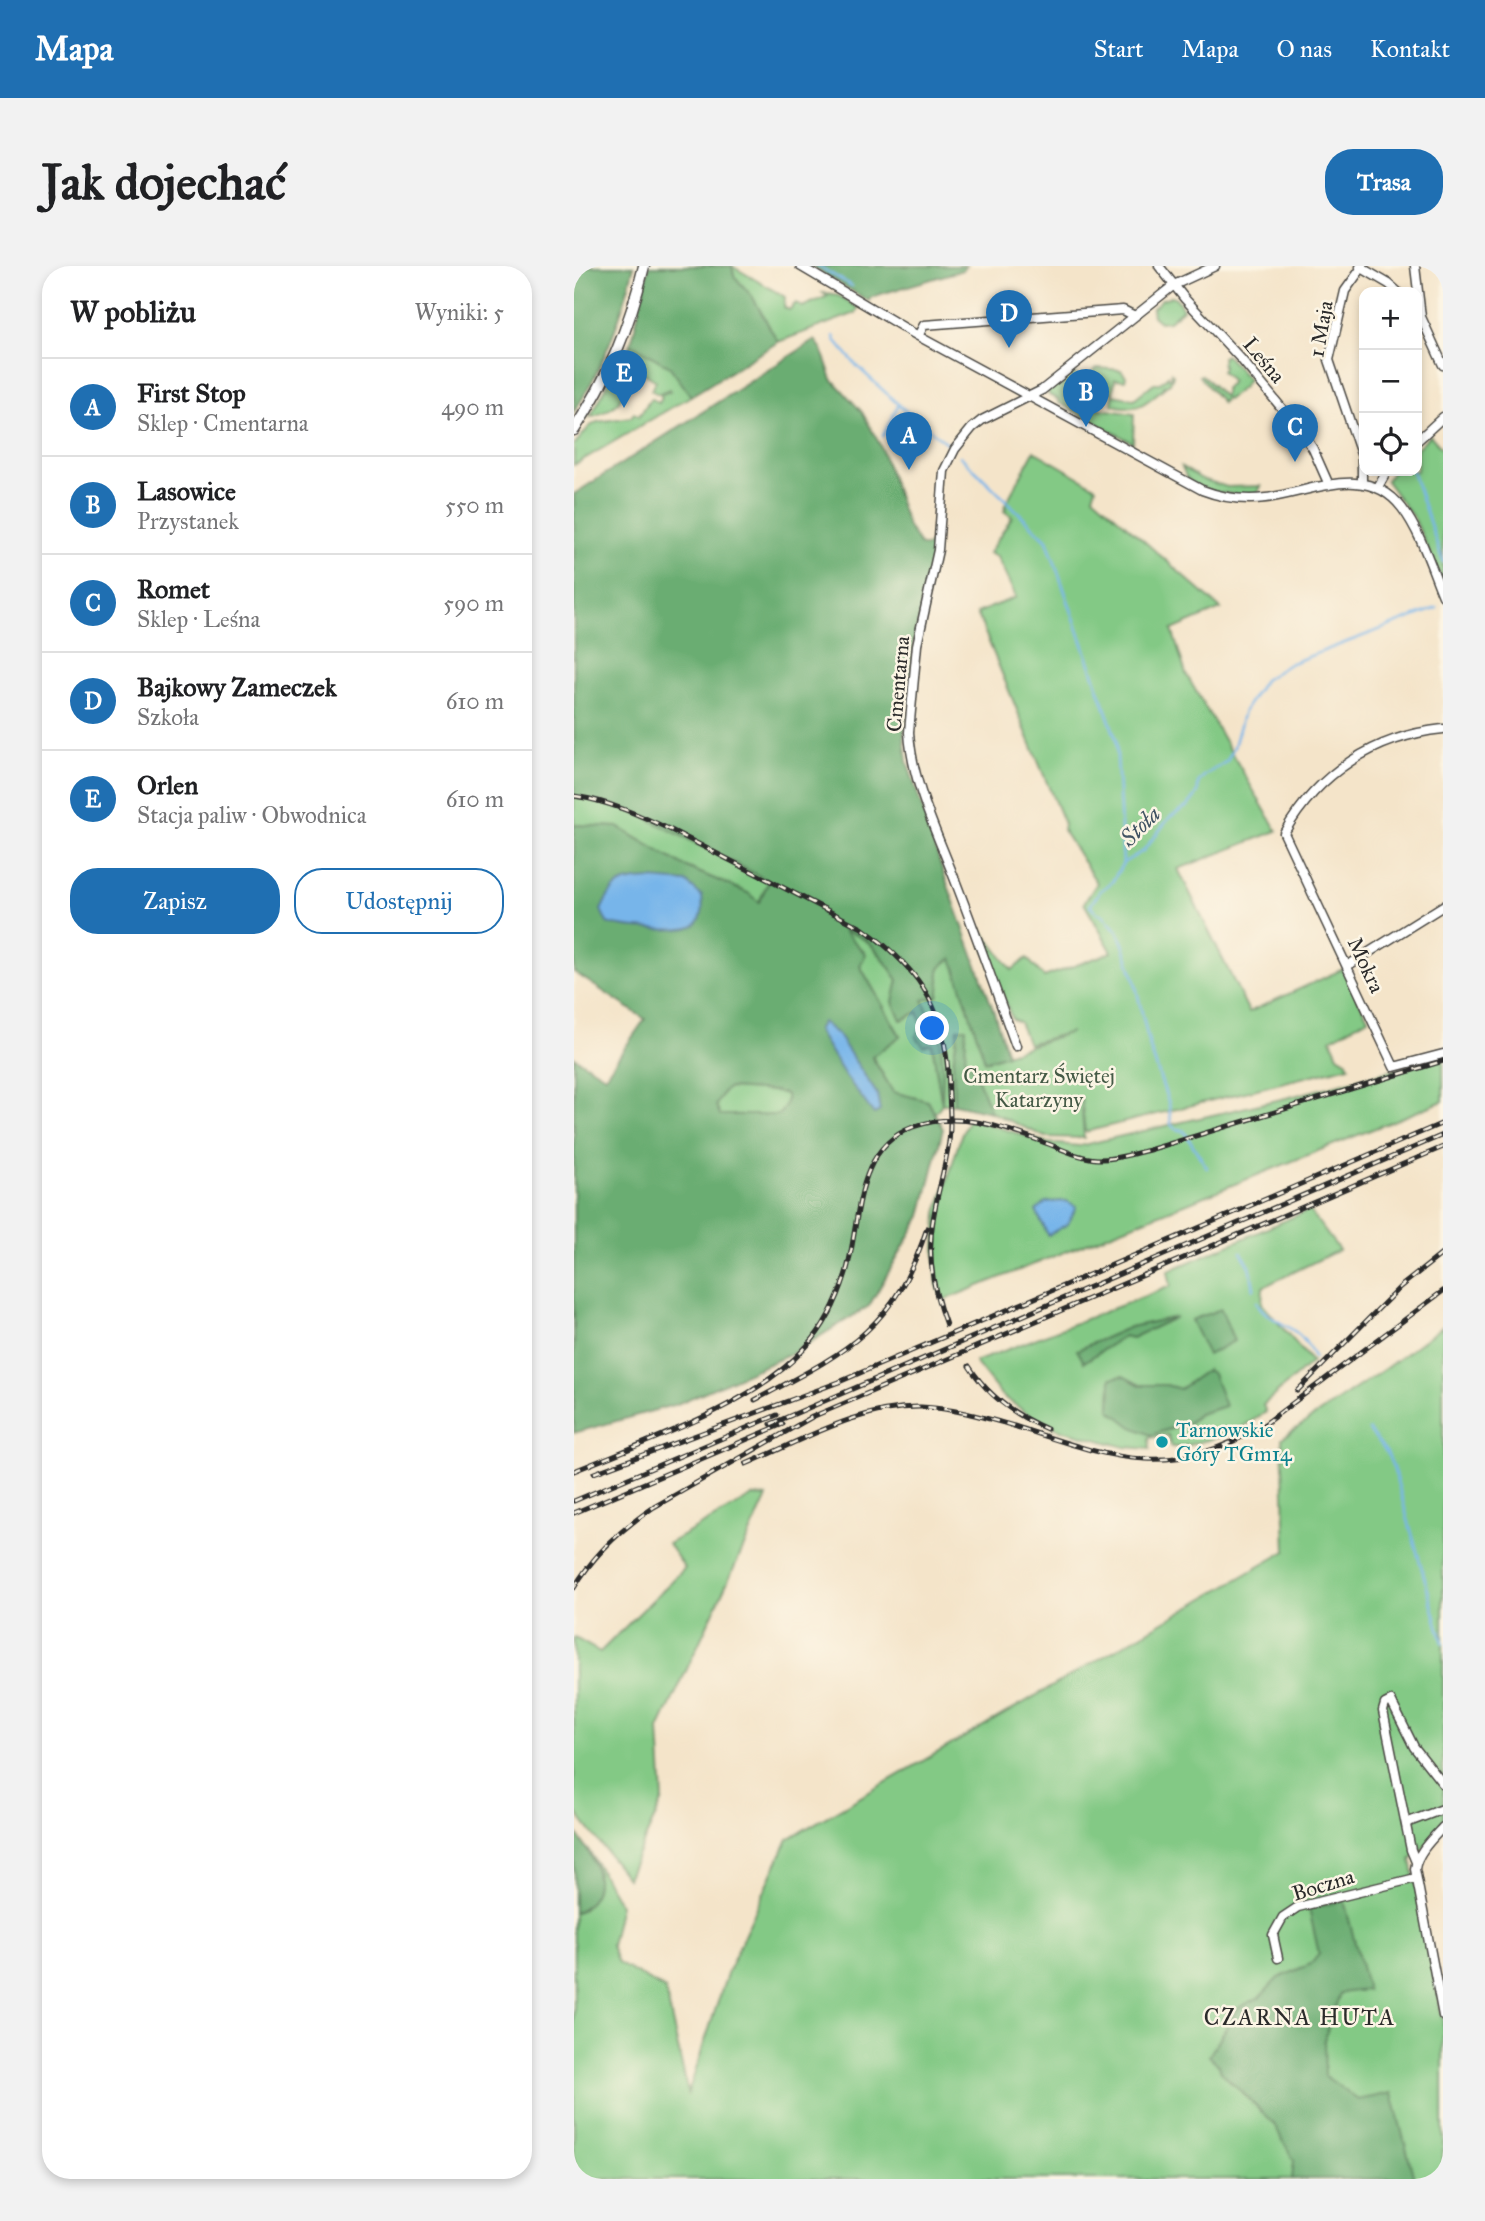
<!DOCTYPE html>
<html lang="pl">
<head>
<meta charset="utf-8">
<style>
	body { margin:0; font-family:"IM FELL Great Primer",serif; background:#f2f2f2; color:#202124 }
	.controls { position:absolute; right:21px; top:21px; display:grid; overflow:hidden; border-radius:14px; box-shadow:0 4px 10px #0003 }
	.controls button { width:63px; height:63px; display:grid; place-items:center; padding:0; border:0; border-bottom:2px solid #e0e0e0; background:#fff; color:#202124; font:35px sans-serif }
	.you { position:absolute; left:359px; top:763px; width:24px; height:24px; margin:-18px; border:5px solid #fff; border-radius:50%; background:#1a73e8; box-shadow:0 0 0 10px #1a73e833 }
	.badge { display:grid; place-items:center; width:46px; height:46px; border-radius:50%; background:#1f6fb2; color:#fff; font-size:23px; font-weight:700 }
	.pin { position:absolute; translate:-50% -58px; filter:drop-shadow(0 2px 4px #0008) }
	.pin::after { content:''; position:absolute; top:37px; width:24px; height:21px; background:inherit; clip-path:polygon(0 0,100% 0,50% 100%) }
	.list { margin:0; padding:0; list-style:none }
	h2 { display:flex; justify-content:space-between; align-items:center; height:91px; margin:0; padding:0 28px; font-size:30px }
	h2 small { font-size:23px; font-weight:400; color:#757577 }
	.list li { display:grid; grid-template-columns:46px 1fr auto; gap:21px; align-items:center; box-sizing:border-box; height:98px; padding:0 28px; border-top:2px solid #e0e0e0 }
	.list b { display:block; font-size:26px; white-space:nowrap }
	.list p { margin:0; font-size:23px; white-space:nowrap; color:#757577 }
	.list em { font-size:23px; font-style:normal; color:#757577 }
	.actions { display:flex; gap:14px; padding:21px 28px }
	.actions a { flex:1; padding:16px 0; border:2px solid #1f6fb2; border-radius:28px; text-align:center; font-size:24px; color:#1f6fb2 }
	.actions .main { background:#1f6fb2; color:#fff }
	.icon { flex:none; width:38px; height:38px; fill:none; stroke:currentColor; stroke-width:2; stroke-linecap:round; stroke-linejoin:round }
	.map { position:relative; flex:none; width:869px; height:1913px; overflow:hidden; border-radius:28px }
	header { display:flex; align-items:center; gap:42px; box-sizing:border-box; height:98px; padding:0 35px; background:#1f6fb2; color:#fff }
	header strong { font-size:33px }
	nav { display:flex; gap:38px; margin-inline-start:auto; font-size:24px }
	.intro { display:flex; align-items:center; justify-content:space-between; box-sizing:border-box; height:168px; padding:0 42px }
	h1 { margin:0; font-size:49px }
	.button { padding:18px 32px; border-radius:28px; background:#1f6fb2; color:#fff; font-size:24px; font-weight:700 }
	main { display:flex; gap:42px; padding:0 42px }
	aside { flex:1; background:#fff; border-radius:28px; box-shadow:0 4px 10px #0003 }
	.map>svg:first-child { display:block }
</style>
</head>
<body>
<header>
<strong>Mapa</strong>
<nav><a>Start</a><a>Mapa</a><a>O nas</a><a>Kontakt</a></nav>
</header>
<div class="intro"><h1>Jak dojechać</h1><a class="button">Trasa</a></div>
<main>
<aside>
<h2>W pobliżu<small>Wyniki: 5</small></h2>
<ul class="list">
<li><span class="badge">A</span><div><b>First Stop</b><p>Sklep · Cmentarna</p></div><em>490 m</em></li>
<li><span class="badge">B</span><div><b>Lasowice</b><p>Przystanek</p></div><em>550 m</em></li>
<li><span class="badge">C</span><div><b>Romet</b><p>Sklep · Leśna</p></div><em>590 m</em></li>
<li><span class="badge">D</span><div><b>Bajkowy Zameczek</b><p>Szkoła</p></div><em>610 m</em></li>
<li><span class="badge">E</span><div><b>Orlen</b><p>Stacja paliw · Obwodnica</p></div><em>610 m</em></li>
</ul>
<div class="actions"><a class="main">Zapisz</a><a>Udostępnij</a></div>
</aside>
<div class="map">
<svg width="869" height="1913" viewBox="0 0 869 1913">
	<rect width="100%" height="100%" fill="#fcf5e5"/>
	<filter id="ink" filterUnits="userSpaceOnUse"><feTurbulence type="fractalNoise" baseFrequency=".0143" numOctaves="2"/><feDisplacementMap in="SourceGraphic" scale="14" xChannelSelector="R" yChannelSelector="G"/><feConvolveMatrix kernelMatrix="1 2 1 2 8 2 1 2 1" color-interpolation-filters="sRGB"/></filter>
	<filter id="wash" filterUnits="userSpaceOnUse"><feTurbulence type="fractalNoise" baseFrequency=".00686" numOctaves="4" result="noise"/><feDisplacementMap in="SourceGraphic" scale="28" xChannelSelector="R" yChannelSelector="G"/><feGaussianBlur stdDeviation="1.57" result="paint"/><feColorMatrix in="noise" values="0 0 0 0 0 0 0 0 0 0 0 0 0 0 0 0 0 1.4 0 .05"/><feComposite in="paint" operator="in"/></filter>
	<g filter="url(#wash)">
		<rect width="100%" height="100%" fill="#f4e4c9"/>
		<path fill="#83c985" stroke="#577a58" stroke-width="2" fill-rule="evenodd" d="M158 0 211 31 210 41 215 44 222 37 228 41 254 30 249 27C263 26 273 35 284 42L282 47 204 76 178 30 160 10Z
			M598 30 602 32 609 43 595 55 586 56 579 50 578 43 588 33Z
			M57 78 96 101 117 130 0 199V179L15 161 23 156 57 151 60 147 65 150 77 132 85 137 88 132 86 129 96 125 95 123 84 128 77 124 82 115 70 107 67 112 61 108 57 113C44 102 51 91 57 78Z
			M652 89 674 113 669 121 653 134 651 132 648 137 625 110 628 109 649 130 651 128V123L658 115 647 105 649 102 648 91Z
			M523 102 547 104 552 110 551 114 541 113 539 127 532 126 529 138C518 136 509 132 506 121L510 112Z
			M41 105C59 132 41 144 16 151Z
			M497 105 504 110 501 119H496L500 133 505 131 522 142 560 148 559 177 484 136 485 134 475 129 474 125 476 123Z
			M597 107 599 109 596 117 590 120 591 121C570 138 566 146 538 139L539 129 560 133 580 117H586L594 110V112L597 113Z
			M856 169 869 184V317L841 254 812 215 819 205H843V182Z
			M460 185 522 221 519 230 647 343 598 364 612 408 703 565 604 603 675 746 769 703 794 752 757 773 764 789 772 794 775 800 511 866 507 831 510 872 471 871 417 846 398 800 390 801 392 762H384L379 797 380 838H368L361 847 354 835 319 826 298 790 326 769 286 700 269 665C297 670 308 692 324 714L319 736 328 754 344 746 348 759 358 778 367 833V775L349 734 364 730C370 709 355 707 379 691L411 795 497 766 454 778 445 756 438 753 400 654 438 704 453 692 470 711 538 686 510 637 523 617 489 564 490 558 403 347 442 331 423 291 415 287 438 251 430 245 432 242 430 241Z
			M608 201 628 213 653 221 687 220 683 229C665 230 626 227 613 212 611 209 610 205 608 201Z
			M0 530C68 539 135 584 195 614L185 637 174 627 110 600 44 561 0 559Z
			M869 791V835L370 1034 363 1019 361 988 363 947 387 870 395 852 474 877 505 880 716 831Z
			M155 822 201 825 212 828C213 838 211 842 205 849H146L142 839 150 825Z
			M735 944 765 984 689 1021 688 1038 738 1096 689 1139 692 1146 657 1168 607 1181H597L594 1169 575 1172 576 1183 551 1181 487 1164 456 1149 428 1130 401 1096 597 1020 594 1005ZM598 1053 558 1072 550 1070 510 1096 504 1084 556 1061ZM633 1104 625 1148 614 1158 577 1169 536 1144 537 1134 549 1110 566 1119H592L606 1123Z
			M869 1060V1562L837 1594 869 1756V1913H0V1647L9 1643 24 1608 14 1583 46 1639 37 1680 44 1697 91 1723 114 1827 154 1705 214 1573 712 1285 708 1172 812 1102Z
			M179 1230 193 1231 85 1463 89 1534 53 1612 0 1544V1374L1 1372 26 1386 111 1302 94 1278Z"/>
		<path fill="#6aad72" stroke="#4a6c4e" stroke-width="2" fill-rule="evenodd" d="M0 0H60C47 53 30 100 0 146Z
			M75 0H158L160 10 178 30 204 76 117 130 96 101 57 78Z
			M237 0H392L389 4 307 28 296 32 295 35Z
			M241 74 247 82 258 113 288 146 306 179 334 261 347 280H353L361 272 362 277 339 379 330 469 333 495 368 603 420 746 433 788 411 795 378 692C355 707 370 709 364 730L349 734 367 775 369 805 368 838 358 778 349 780 342 770 348 759 344 746 327 754 319 736 324 714C309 693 298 670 270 665L292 688 286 700 326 770 298 791 319 826 354 835 369 863 347 950 295 1040 217 1088 103 1138 0 1167V791L31 810 71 753 0 706V559L44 561 110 600 174 627 185 636 195 615 67 549 38 539 0 530V228ZM155 822 201 825 212 828C213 838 211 842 204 849H146L142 839 150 825Z
			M384 762H392L391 800 398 799 417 846 380 838 379 797Z
			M647 1043 660 1075 634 1089 617 1054Z
			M602 1051 558 1072 550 1070 510 1096 503 1084 556 1061Z
			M633 1104 639 1108 651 1140 625 1148 614 1157 577 1169 558 1161 536 1144 537 1112 549 1110 566 1119H592L606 1123Z
			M0 1564C20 1590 40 1628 0 1647Z
			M770 1634 793 1724 766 1727 750 1774 751 1810 784 1834 818 1827 840 1913H718L720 1895 700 1858 647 1806 645 1799 635 1790 664 1742 686 1731 704 1712 737 1698 745 1688 735 1643Z"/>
		<path fill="#77b5ea" stroke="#51708a" stroke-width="2" d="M77 613 112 616 128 630C129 640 130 653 120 660 108 667 47 662 33 657L27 644C40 615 47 615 77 613Z
			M248 756 263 768 303 828 306 845 300 848 270 808 243 764Z
			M493 935 502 941 494 958 474 969 462 945 472 936Z"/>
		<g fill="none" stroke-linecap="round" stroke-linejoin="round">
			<path stroke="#77b5ea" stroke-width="2.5" d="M244 0 278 20
				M260 70 261 74 283 100 326 140 375 179
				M309 170 324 139
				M386 190 473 274 542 473 549 597
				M838 205 869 296
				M633 902 610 865 600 862 597 858 595 838 576 782 560 712 549 678 544 666 529 649 523 647 516 640 526 625 538 616 549 597 569 585 596 551 614 540 624 527V517L630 510 653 495 660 481 670 445 690 414 715 398 863 342
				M667 986 676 1000 680 1023
				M683 1036C690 1052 712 1057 724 1068 732 1074 736 1084 741 1092
				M795 1164 813 1187 819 1201 869 1377"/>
		</g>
	</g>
	<g filter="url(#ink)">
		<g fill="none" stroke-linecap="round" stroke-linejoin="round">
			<g stroke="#494743" stroke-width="11">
				<path id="minor" d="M226 0 344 70 628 224C649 232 669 235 692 232 738 226 793 196 828 242 847 267 857 301 869 330
					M585 0 611 33 667 93 730 169 739 183 755 219
					M841 0 847 51 869 99
					M786 1 815 18 824 26
					M344 70 350 59 549 44 561 50
					M843 175 869 151
					M788 216V191L755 94 771 25 789 0
					M804 221 813 205
					M869 463C801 470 744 507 710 567L820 801 869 788
					M773 700 869 640
					M442 780C421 723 401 665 379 609 361 563 338 516 335 466L343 379 364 284 370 205 381 183 398 162 408 154 468 124 600 19 641 0
					M832 1557 869 1543
					M869 1561C858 1573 843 1587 841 1603L869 1750
					M842 1596 837 1584 809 1445 811 1438 817 1435 840 1481 869 1518
					M704 1692 699 1669 709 1651 724 1641 842 1612"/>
			</g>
			<g stroke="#494743" stroke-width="13">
				<path id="major" d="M0 164C35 111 55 62 70 0"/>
			</g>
			<use href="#minor" stroke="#fff" stroke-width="8"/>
			<use href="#major" stroke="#fff" stroke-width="10"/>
			<g stroke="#2b2b2b" stroke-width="5">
				<path id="rail" d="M0 530C34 535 66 549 97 564L288 662C352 707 374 749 375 828 376 844 377 860 375 876 371 902 363 928 359 954 353 990 359 1025 372 1059
					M395 1100C414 1130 440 1149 473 1163
					M723 1125 826 1021 869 987
					M181 1134C270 1087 320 1065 353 962
					M197 1158 869 869
					M172 1198C227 1175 285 1140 347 1141 379 1142 409 1151 440 1160 535 1191 595 1216 688 1160L869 1025
					M0 1205C73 1175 179 1140 232 1081 251 1061 264 1033 272 1007 287 956 279 883 339 861 387 843 433 863 477 879 492 885 507 892 523 893 540 894 558 888 575 884L869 795
					M20 1207 265 1116 869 857
					M0 1235 203 1149
					M0 1247 209 1158
					M0 1322C20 1288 47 1263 80 1241L238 1151 869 881"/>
			</g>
			<use href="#rail" stroke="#fcf5e5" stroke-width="2.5" stroke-dasharray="8" stroke-linecap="butt"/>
		</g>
	</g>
	<circle fill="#0f9aa8" stroke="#fcf5e5" stroke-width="2.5" cx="588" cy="1176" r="7"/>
	<g text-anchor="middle" stroke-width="5" stroke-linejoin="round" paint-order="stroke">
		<g font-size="21" fill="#2b2b2b" stroke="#fcf5e5">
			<text transform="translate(747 63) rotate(-80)" y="7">1 Maja</text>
			<text transform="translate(690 94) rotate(50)" y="7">Leśna</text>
			<text transform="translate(324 418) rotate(-85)" y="7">Cmentarna</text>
			<text transform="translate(792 699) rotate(65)" y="7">Mokra</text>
			<text transform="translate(749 1619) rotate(-17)" y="7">Boczna</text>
		</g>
		<g font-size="21" fill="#455a46" stroke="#fcf5e5">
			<text x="465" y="817">Cmentarz Świętej<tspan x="465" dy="24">Katarzyny</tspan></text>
		</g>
		<g font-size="21" fill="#0d838f" stroke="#fcf5e5" text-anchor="start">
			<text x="602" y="1171">Tarnowskie<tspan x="602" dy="24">Góry TGm14</tspan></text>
		</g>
		<g font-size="23" font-style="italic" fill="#425464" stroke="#fcf5e5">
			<text transform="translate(566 560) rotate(-45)" y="8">Stoła</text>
		</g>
		<g font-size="23" letter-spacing="2" fill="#2b2b2b" stroke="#fcf5e5">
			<text x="726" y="1759">CZARNA HUTA</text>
		</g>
	</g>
</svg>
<div class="controls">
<button>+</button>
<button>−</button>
<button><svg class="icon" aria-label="locate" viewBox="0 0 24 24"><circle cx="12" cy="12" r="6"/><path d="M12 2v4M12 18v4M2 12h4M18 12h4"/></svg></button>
</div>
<div class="you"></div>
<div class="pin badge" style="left:335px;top:204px">A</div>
<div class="pin badge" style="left:512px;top:161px">B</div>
<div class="pin badge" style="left:721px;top:196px">C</div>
<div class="pin badge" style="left:435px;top:82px">D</div>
<div class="pin badge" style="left:50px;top:142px">E</div>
</div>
</main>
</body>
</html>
